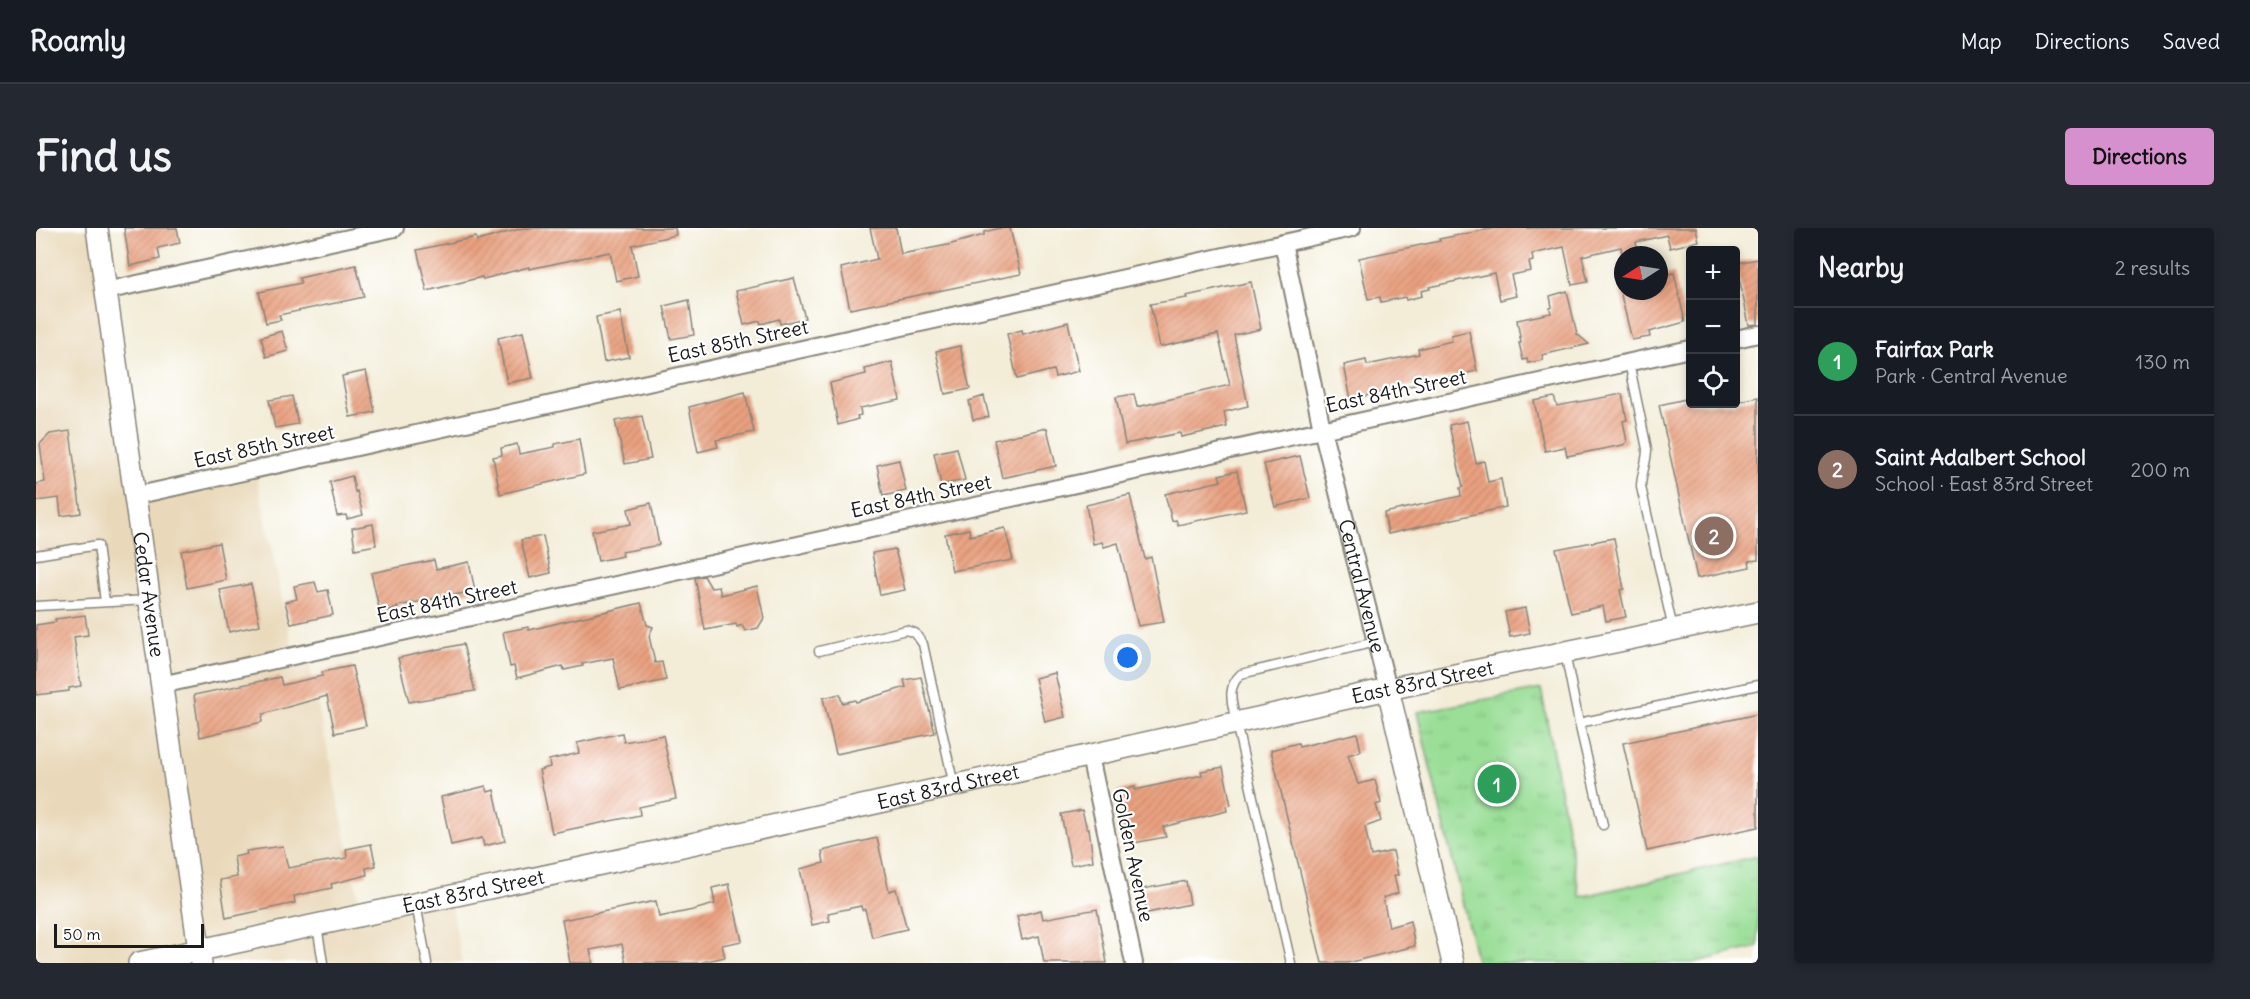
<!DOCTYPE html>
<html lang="en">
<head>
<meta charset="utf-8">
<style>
	body { margin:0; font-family:Delius,sans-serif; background:#242831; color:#f1f3f6 }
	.controls { position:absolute; right:18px; top:18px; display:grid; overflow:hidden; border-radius:6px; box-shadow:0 3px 9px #0003 }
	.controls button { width:54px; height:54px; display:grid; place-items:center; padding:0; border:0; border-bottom:2px solid #363941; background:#171b24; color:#f1f3f6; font:30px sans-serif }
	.compass { position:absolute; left:1578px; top:18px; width:54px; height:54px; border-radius:50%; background:#171b24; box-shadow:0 3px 9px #0003; rotate:258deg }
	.scale { position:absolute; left:18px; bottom:15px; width:150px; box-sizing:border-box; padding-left:6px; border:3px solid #1c1c1c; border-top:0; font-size:16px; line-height:21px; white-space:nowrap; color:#1c1c1c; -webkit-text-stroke:4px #fff; paint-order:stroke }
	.you { position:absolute; left:1092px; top:430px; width:21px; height:21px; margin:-15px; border:4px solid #fff; border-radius:50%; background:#1a73e8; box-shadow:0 0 0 9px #1a73e833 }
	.badge { display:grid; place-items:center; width:39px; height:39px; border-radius:50%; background:#d690ce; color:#fff; font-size:20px; font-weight:700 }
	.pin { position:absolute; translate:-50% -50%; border:3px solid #fff; box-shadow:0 2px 6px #0006 }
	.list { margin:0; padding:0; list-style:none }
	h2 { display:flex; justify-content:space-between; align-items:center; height:78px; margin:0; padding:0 24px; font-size:26px }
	h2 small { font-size:20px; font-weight:400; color:#9ea1a6 }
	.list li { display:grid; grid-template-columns:39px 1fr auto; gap:18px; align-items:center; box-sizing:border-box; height:108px; padding:0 24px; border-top:2px solid #363941 }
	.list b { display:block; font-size:22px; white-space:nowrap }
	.list p { margin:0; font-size:20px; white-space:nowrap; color:#9ea1a6 }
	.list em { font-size:20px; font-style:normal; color:#9ea1a6 }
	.icon { flex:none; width:33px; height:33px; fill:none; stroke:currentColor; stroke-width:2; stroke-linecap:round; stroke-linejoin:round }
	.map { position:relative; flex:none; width:1722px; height:735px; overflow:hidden; border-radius:6px }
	header { display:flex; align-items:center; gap:36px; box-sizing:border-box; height:84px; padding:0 30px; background:#171b24; border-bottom:2px solid #363941 }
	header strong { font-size:28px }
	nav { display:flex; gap:33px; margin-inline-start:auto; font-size:21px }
	.intro { display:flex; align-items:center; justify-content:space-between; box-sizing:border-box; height:144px; padding:0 36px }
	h1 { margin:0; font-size:42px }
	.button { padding:15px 27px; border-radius:6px; background:#d690ce; color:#111; font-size:21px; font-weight:700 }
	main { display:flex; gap:36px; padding:0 36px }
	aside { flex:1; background:#171b24; border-radius:6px; box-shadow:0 3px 9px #0003 }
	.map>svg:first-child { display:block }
</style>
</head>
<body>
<header>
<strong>Roamly</strong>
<nav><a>Map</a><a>Directions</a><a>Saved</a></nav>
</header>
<div class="intro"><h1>Find us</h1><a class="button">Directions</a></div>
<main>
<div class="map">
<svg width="1722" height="735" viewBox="0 0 1722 735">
	<defs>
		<pattern id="park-tufts" width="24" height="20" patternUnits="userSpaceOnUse" patternTransform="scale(1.5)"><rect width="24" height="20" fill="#9ade97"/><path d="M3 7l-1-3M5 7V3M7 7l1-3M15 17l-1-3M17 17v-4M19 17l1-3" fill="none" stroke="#84be82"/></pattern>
		<pattern id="building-hatch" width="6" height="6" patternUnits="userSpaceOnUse" patternTransform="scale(1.5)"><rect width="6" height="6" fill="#e9a180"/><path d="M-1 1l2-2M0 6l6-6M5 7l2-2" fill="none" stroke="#c78a6e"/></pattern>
	</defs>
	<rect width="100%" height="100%" fill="#fff"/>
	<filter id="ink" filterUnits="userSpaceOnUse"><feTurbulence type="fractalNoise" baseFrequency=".0167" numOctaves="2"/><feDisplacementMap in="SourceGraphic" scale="12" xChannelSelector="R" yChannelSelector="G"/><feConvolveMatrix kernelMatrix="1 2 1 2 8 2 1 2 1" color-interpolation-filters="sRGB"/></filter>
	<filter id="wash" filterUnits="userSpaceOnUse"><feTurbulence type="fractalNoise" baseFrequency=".008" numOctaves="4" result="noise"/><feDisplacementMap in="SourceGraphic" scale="24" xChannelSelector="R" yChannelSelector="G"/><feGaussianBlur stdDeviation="1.35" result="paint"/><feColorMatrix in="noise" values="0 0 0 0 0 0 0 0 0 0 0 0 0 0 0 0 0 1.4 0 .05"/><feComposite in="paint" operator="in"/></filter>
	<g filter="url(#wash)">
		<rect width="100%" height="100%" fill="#f3edd8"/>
		<path fill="#e9d9ba" d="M0 0H61L98 267 219 241 258 427 271 425 326 687 414 669 426 735H0Z"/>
		<path fill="url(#park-tufts)" stroke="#5b7d5a" stroke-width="1.5" d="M1505 461 1544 669 1722 628V719L1656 735H1441L1381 484Z"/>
		<g id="blocks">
			<path fill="url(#building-hatch)" d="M88 0H141L144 15 122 20 124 31 94 38Z
				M487 0H639L640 7 596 17 602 48 580 53 574 24 493 41V39L447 51 446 49 391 63 381 22 440 9 441 13Z
				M834 0H860L865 26 912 17 948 7V4L964 0H974L985 46 814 81 805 40 841 31Z
				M1459 0H1660L1663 13 1634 20 1631 7 1600 14 1602 27H1586L1585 19 1546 28 1552 54 1536 57 1528 19 1496 26 1497 33 1493 34 1495 43 1475 47 1480 68 1464 72 1458 45 1393 59 1394 61 1385 63 1386 68 1370 72 1369 69 1345 74 1344 69 1332 71 1323 30 1404 13 1403 11Z
				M1722 31V96L1713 97 1700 35Z
				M320 37 328 69 243 87 245 92 230 95 223 64 265 55 263 50Z
				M1638 45 1649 94 1613 104 1614 109 1596 112 1584 63H1623V48Z
				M758 50 769 90 744 96 743 91 725 96 724 93 708 97 700 63Z
				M1215 54 1225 101 1198 107 1212 178 1188 184 1191 199 1145 209 1144 205 1089 216 1080 169 1098 166 1101 179 1194 157 1182 106 1124 119 1114 76 1151 70 1150 68Z
				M1531 63 1541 106 1553 116 1506 127 1507 132 1492 135 1491 131 1487 132 1483 115H1485L1481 92 1515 85 1514 80 1516 79 1514 68Z
				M653 72 658 107 635 111 628 78Z
				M584 84 593 129 568 134 560 89Z
				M1032 94 1043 143 1019 149 1017 142 981 151 971 106 986 102 987 106Z
				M246 103 252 123 230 129 225 109Z
				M1433 103 1441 143 1315 171 1308 137 1330 132 1331 137 1383 126 1382 121 1416 113 1415 107Z
				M487 104 497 150 471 155 462 110Z
				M924 118 934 161 909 166 900 123Z
				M856 134 864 172 824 180 825 187 821 188 822 191 802 197 794 155 830 146 829 141Z
				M330 143 339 184 314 189 306 148Z
				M709 164 718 204 680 212 682 219 662 224 653 179Z
				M1586 166 1591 192 1587 193 1591 214 1587 217 1531 228 1529 219 1509 223 1498 173 1518 169 1521 178Z
				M256 168 262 196 239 200 233 172Z
				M948 168 953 189 937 192 933 173Z
				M1722 169V332L1713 333 1714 339 1661 350 1623 177 1654 170V176H1700V174Z
				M606 188 615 231 589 236 579 193Z
				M1431 193 1440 235 1448 233 1452 254 1465 251 1470 279 1352 306 1348 285 1425 268 1424 260 1427 259 1413 197Z
				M1011 200 1020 238 966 250 958 212Z
				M34 203 45 285 25 288 23 270 0 273V256L9 254 4 216 14 206Z
				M543 211 549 246 464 266 457 229 466 227 465 220 481 216 483 226 519 219V216Z
				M921 220 929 252 905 257 898 225Z
				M1264 228 1274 270 1239 279 1228 236Z
				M863 232 870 263 847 268 841 237Z
				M1201 243 1210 282 1142 297 1140 292 1136 293 1129 266 1185 253 1183 247Z
				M316 248 319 264 321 263 327 287 311 291 310 287 301 288 294 254Z
				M1094 267 1109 331 1115 329 1128 394 1102 398 1082 315 1068 319 1066 314 1057 316 1050 277Z
				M615 275 623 317 586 324 587 328 562 333 556 303 595 296 592 281Z
				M337 296 340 317 319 321 316 300Z
				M969 300 977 332 916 343 909 306 933 301 934 308Z
				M507 308 515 345 494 350 485 312Z
				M1578 310 1588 361 1584 362 1590 389 1570 393 1567 378 1535 385 1520 321Z
				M183 315 190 352 151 360 145 323Z
				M859 321 869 362 844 367 836 325Z
				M398 332 400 341 433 334 439 363 361 378 362 380 344 384 335 345Z
				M668 348 675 360 683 359 685 367 721 358 728 390 722 400 709 403 706 397 701 399 700 396 669 402 659 350Z
				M279 354 282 364 292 362 297 387 255 396 249 374 261 371 258 358Z
				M215 356 224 397 193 404 184 362Z
				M605 375 611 397 617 399 613 408 619 435 626 434 630 452 584 462 577 430 546 436 547 438 528 442 527 438 481 450 478 438 474 439 467 404 492 399 493 402Z
				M1489 380 1494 405 1474 409 1469 384Z
				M49 387 52 407 38 409 45 458 33 460V463L0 467V397L20 394 19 391Z
				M427 416 439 463 373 474 362 430Z
				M316 438 330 498 299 505 291 468 227 486 226 494 164 509 158 467 244 449 246 457 286 448V444Z
				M1019 445 1029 489 1009 494 999 450Z
				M885 449 899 505 800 526 787 470 804 466 806 475 819 472 820 474 870 459 868 452Z
				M1722 486V599L1611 623 1587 515Z
				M586 505 588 514 627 507 640 571 603 579 604 587 516 605 503 542 514 539 513 532 543 525 541 515Z
				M1321 505 1325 523 1312 527 1322 556 1339 552 1345 575 1340 577 1345 593 1329 599 1335 628 1357 623 1362 647H1358L1362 665 1347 670 1353 699 1374 693 1379 718 1311 735H1286L1235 522 1262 515 1263 519Z
				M1187 539 1195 577 1190 578 1191 583 1127 599 1130 609 1098 615 1096 608H1092L1081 563 1099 559V562L1166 547 1165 543Z
				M450 558 452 564 458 562 469 613 448 618 446 610 415 617 405 569Z
				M1046 582 1051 601 1053 600 1057 633 1035 637 1025 586Z
				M841 610 853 663 860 661 871 701 836 709 829 681 826 682 825 678 792 685 794 693 776 697 764 641 788 635 786 623Z
				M335 616 340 638 330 640 331 647 295 656 296 660 258 668 259 675 190 690 184 652 201 649 198 629 211 626 210 623 247 618 252 640 311 630 310 621Z
				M1150 653 1154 676 1111 685 1106 661Z
				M693 656 706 713 686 717 689 729 663 735H590L586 716 554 722 557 735H534L526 692 620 673 623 689 657 682 679 676 676 660Z
				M1061 681 1071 735H1008L1003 708 986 712 981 688 1005 682 1007 691Z"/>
		</g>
	</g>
	<g filter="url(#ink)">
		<use href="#blocks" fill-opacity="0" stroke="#88847a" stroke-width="1.5"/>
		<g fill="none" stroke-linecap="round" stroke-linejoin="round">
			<g stroke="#88847a" stroke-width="11">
				<path id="service" d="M1593 134 1611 221C1611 235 1605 246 1605 259L1637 401
					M0 327 62 317 69 374
					M0 378 113 372
					M783 423 870 402 879 405 887 416 918 558
					M1529 425 1543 495 1722 457
					M1543 495 1567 597
					M380 676 391 735
					M281 698 287 735
					M1255 735 1200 495C1197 476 1189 461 1205 446L1340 414"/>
			</g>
			<g stroke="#88847a" stroke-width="20">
				<g id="minor">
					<path id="s1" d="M1247 15 1286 201 1352 461"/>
					<path d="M69 63 359 0"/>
					<path d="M1700 111 1722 106"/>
					<path d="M98 268 1316 0"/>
					<path d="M125 457 1654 121"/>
					<path d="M1054 528 1098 735"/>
				</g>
			</g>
			<g stroke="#88847a" stroke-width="24">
				<g id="tertiary">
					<path id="s2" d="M61 0 165 735"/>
					<path d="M1352 461 1417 735"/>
					<path id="s3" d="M103 735 588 631 1352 461 1722 384"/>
				</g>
			</g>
			<use href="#service" stroke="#fff" stroke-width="8"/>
			<use href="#minor" stroke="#fff" stroke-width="16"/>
			<use href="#tertiary" stroke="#fff" stroke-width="21"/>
		</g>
	</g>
	<g text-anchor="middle" stroke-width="4.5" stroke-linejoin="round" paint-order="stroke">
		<g font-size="20" fill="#1c1c1c" stroke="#fff">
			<text transform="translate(702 113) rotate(-12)" y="7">East 85th Street</text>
			<text transform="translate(1360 163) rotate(-12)" y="7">East 84th Street</text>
			<text transform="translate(228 218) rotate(-12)" y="7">East 85th Street</text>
			<text transform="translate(885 268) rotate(-12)" y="7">East 84th Street</text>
			<text dy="7" stroke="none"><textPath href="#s1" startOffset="352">Central Avenue</textPath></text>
			<text dy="7" stroke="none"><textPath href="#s2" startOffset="370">Cedar Avenue</textPath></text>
			<text transform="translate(411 373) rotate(-12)" y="7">East 84th Street</text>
			<text dy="7" stroke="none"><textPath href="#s3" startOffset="1314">East 83rd Street</textPath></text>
			<text dy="7" stroke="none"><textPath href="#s3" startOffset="828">East 83rd Street</textPath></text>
			<text transform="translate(1097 627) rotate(78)" y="7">Golden Avenue</text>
			<text dy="7" stroke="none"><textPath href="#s3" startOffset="342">East 83rd Street</textPath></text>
		</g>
	</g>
</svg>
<div class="controls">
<button>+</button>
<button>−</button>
<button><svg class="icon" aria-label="locate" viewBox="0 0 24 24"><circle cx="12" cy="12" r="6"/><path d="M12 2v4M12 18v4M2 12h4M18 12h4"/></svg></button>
</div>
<svg class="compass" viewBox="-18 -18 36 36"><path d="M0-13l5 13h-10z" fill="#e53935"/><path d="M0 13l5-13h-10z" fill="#9ea1a6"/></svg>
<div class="scale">50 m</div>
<div class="you"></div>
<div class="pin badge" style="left:1461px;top:556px;background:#2e9e5b">1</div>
<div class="pin badge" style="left:1678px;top:308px;background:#8d6e63">2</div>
</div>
<aside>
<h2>Nearby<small>2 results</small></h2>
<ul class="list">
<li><span class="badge" style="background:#2e9e5b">1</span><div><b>Fairfax Park</b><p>Park · Central Avenue</p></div><em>130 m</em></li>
<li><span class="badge" style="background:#8d6e63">2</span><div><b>Saint Adalbert School</b><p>School · East 83rd Street</p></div><em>200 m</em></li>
</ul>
</aside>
</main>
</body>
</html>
